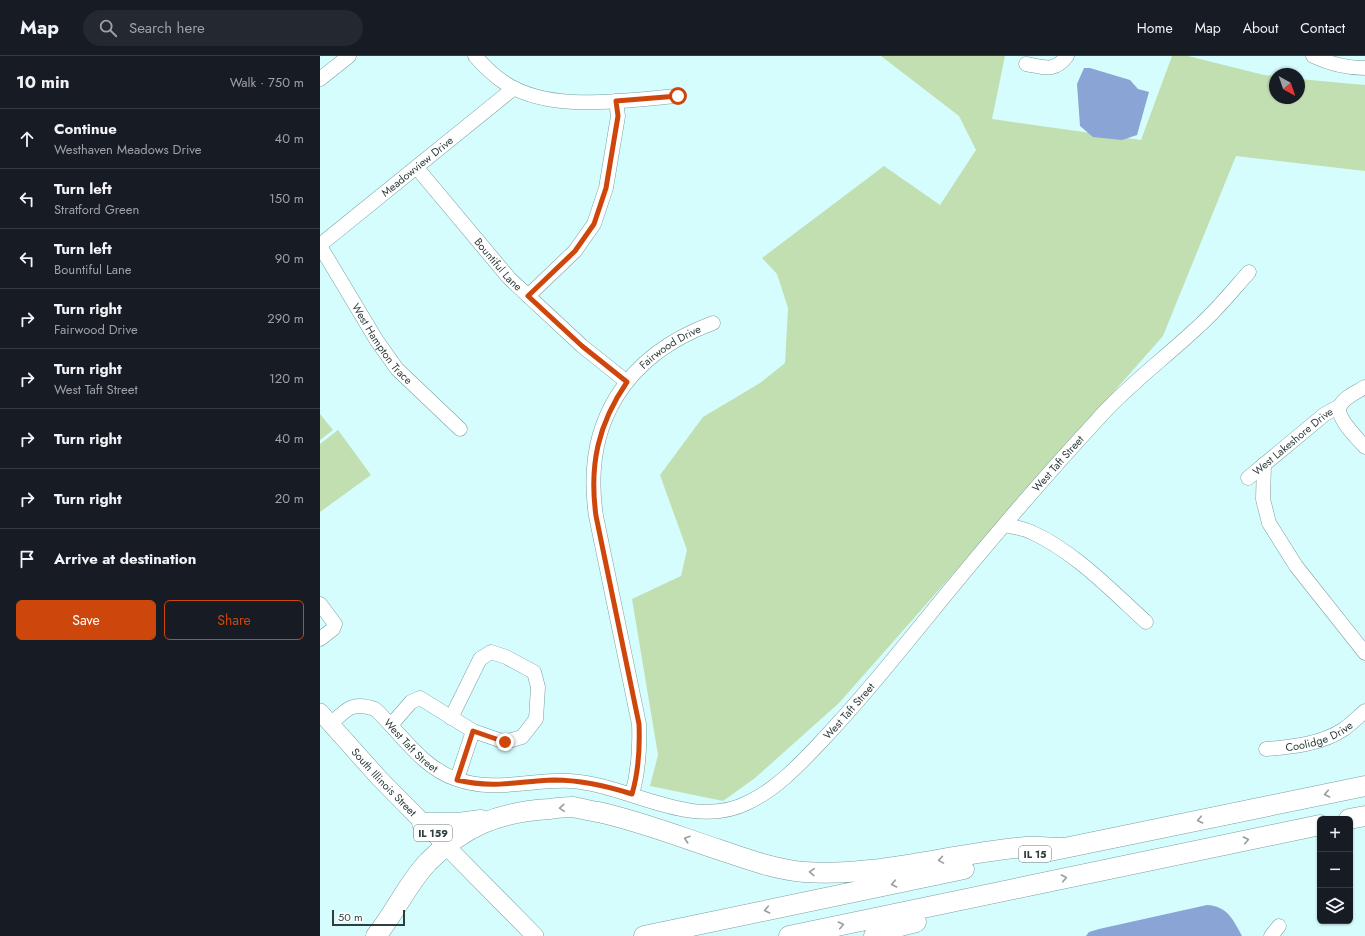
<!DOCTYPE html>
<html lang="en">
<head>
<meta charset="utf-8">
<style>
	body { margin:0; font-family:Jost,sans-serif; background:#242831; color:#f1f3f6 }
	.controls { position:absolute; right:12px; bottom:12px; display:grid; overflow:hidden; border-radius:6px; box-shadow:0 1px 3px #0004 }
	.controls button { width:36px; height:36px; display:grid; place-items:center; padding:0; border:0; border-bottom:1px solid #363941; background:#171b24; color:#f1f3f6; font:20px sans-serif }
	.compass { position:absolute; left:949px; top:12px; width:36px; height:36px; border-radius:50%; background:#171b24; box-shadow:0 1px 3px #0004; rotate:140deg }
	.scale { position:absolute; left:12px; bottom:10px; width:73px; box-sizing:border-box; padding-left:4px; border:2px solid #2e3d3e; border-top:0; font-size:11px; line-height:14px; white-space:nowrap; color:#2e3d3e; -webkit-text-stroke:3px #fff; paint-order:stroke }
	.stop { position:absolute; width:12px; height:12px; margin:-9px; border:3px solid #cd470d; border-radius:50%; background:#fff }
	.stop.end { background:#cd470d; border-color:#fff; box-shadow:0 1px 4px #0008 }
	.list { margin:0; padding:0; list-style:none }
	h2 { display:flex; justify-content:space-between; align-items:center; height:52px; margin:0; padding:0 16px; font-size:17px }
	h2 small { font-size:13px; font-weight:400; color:#9ea1a6 }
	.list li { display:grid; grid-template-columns:26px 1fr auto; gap:12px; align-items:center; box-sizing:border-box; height:60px; padding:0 16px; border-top:1px solid #363941 }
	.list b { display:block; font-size:15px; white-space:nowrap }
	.list p { margin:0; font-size:13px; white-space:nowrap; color:#9ea1a6 }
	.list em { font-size:13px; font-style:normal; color:#9ea1a6 }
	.actions { display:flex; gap:8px; padding:12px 16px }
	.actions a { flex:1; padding:9px 0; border:1px solid #cd470d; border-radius:6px; text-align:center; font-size:14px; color:#cd470d }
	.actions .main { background:#cd470d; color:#fff }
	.icon { flex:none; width:22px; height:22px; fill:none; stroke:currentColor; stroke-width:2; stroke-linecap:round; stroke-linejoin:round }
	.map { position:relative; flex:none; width:1045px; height:880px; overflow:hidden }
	header { display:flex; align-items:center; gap:24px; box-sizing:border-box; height:56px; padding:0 20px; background:#171b24; border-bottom:1px solid #363941 }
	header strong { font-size:19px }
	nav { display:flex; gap:22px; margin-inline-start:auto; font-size:14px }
	.search { width:280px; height:36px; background:#242831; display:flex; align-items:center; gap:10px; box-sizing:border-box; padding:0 14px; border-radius:22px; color:#9ea1a6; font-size:15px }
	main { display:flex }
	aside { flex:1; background:#171b24 }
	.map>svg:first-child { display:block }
</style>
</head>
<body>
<header>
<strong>Map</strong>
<div class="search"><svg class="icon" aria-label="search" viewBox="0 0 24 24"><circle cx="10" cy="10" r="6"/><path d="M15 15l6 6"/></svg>Search here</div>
<nav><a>Home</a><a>Map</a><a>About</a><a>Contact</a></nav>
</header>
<main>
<aside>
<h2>10 min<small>Walk · 750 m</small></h2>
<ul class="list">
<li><svg class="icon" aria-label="ahead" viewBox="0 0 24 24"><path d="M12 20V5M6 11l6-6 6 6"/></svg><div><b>Continue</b><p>Westhaven Meadows Drive</p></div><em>40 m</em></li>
<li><svg class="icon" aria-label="left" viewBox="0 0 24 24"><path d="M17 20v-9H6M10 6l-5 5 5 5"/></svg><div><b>Turn left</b><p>Stratford Green</p></div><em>150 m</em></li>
<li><svg class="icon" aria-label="left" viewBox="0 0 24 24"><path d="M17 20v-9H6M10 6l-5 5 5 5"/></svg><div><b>Turn left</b><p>Bountiful Lane</p></div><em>90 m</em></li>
<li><svg class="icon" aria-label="right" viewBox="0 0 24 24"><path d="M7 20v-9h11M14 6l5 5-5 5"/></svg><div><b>Turn right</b><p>Fairwood Drive</p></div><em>290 m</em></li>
<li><svg class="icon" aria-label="right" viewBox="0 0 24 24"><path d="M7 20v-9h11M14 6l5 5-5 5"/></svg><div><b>Turn right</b><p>West Taft Street</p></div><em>120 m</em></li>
<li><svg class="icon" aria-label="right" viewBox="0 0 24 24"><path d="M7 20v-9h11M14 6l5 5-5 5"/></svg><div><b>Turn right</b></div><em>40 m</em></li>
<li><svg class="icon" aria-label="right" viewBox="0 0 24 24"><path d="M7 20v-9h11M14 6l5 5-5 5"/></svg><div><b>Turn right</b></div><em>20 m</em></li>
<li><svg class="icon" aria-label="arrive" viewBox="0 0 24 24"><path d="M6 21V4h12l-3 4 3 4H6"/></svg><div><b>Arrive at destination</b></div></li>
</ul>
<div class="actions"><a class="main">Save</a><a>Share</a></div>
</aside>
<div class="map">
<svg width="1045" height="880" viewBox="0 0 1045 880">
	<rect width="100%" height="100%" fill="#d6fdfe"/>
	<path fill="#c1dfb1" d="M561 0H685L672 63 821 84 852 0H868L944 19 955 20V42H979V23L1045 29V115L916 100 843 280 519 647 435 722 403 745 330 730 338 699 312 543 361 520 367 494 340 419 383 361 440 327 465 307 468 252 457 218 442 202 564 110 620 149 656 94 639 60Z
		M0 358 13 374 0 384Z
		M18 374 51 419 0 456V388Z"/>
	<path fill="#8aa4d5" d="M764 12H770L810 24 818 33 829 36 817 79 802 84 773 81 760 70 757 28Z
		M887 849C907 850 913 863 922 880H766L769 876 779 873Z"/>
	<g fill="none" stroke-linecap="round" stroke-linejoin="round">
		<g stroke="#7a9e9f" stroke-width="15">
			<g id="minor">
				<path d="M155 0C163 9 172 18 182 25 228 58 305 44 358 40"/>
				<path d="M993 0C1010 8 1026 12 1045 12"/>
				<path d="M706 8C724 11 734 17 747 0"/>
				<path d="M0 23 29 0"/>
				<path id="s1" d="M97 112 189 222 262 290 307 326"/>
				<path id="s2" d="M0 189 194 32"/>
				<path id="s3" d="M0 190 57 285 77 313 140 373"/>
				<path d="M208 240 255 195 274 168 286 132 298 60 296 45"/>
				<path d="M1045 331C1037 336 1024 341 1020 350 1015 361 1038 383 1045 391"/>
				<path d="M944 408 943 443 949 467 976 510 1045 597"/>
				<path id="s4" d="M928 422 1005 358 1020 350"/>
				<path d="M685 469C693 471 703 472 711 476 754 495 792 535 826 566"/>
				<path d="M0 548 15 568 13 573 0 583"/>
				<path d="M131 662 160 603 171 596 186 601 214 616 218 631 216 663 202 681 185 686 153 675"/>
				<path id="s5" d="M11 668C26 653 33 645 55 653 81 677 101 711 136 723 174 737 212 723 250 725 308 728 370 775 427 747 455 734 477 711 498 689 536 649 571 606 606 563 661 495 718 428 778 363 808 329 845 302 879 270 897 254 913 234 929 216"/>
				<path d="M71 669 91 646 100 642 153 675 137 723"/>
				<path id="s6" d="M946 693C972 691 1002 688 1024 673 1031 668 1038 661 1045 655"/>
				<path id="s7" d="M312 738C319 714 320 693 319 668L276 460C262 367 306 299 393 267"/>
				<path d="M951 880 959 870"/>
			</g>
		</g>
		<g stroke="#7a9e9f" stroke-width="18">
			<g id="major">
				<path id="s8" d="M0 656 59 722 215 880"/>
			</g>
		</g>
		<g stroke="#7a9e9f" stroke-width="21">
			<path id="highway" d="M1029 763 1045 760
				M102 767H138L161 764
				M730 795 1045 730
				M56 880C75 857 87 828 108 806 144 770 179 756 229 753 236 752 244 751 252 751 260 752 269 755 278 756 320 765 360 781 400 794 427 803 456 814 484 816 560 821 631 797 706 791 718 790 731 792 743 792
				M324 880 644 813
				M469 880 1000 769
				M554 880 573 872 596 866"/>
		</g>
		<use href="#minor" stroke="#fff" stroke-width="14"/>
		<use href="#major" stroke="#fff" stroke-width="17"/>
		<use href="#highway" stroke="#fff" stroke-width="20"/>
	</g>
	<defs><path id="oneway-chevron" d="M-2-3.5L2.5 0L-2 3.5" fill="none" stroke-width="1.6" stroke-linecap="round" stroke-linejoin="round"/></defs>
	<g stroke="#969e9e">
		<use href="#oneway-chevron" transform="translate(1007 738) rotate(168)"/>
		<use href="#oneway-chevron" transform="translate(242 752) rotate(176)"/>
		<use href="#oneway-chevron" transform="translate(880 764) rotate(168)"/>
		<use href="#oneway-chevron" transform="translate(367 783) rotate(-162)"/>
		<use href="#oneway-chevron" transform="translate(926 784) rotate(-12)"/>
		<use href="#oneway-chevron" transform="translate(621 804) rotate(171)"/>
		<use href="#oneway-chevron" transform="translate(492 816) rotate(-177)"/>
		<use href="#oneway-chevron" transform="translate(744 822) rotate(-12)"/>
		<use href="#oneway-chevron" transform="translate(574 828) rotate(168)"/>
		<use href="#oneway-chevron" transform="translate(447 854) rotate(168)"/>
		<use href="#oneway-chevron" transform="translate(521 869) rotate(-12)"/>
	</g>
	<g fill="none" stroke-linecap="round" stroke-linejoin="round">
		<path stroke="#cd470d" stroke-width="5" d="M185 686 153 675 137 724C175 733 197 725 234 724 261 724 287 730 312 738 319 714 320 693 319 668L276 460C269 409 278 368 307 326L262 290 208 240 255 195 274 168 286 132 298 60 296 45 358 40"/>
	</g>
	<g text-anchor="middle" stroke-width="3" stroke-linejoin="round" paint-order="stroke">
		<g fill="#fff" stroke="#6d7778" stroke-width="1">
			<rect x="94" y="769" width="38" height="16" rx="3"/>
			<rect x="699" y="790" width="32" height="16" rx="3"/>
		</g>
		<g font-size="10" font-weight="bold" fill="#2e3d3e">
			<text x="113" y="781">IL 159</text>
			<text x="715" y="802">IL 15</text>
		</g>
		<g font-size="11" fill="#2e3d3e" stroke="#fff">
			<text dy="4" stroke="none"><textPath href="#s2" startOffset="125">Meadowview Drive</textPath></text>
			<text dy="4" stroke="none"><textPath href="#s1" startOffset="126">Bountiful Lane</textPath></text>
			<text dy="4" stroke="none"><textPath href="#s3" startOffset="116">West Hampton Trace</textPath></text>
			<text dy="4" stroke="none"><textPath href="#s7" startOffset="481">Fairwood Drive</textPath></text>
			<text dy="4" stroke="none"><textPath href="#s4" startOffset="58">West Lakeshore Drive</textPath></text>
			<text dy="4" stroke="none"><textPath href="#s5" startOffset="918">West Taft Street</textPath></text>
			<text dy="4" stroke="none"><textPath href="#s5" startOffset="594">West Taft Street</textPath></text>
			<text dy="4" stroke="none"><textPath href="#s6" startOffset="55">Coolidge Drive</textPath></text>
			<text dy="4" stroke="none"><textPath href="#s5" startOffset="102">West Taft Street</textPath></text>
			<text dy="4" stroke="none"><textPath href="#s8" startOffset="95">South Illinois Street</textPath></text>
		</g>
	</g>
</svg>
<div class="controls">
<button>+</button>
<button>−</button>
<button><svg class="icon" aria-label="layers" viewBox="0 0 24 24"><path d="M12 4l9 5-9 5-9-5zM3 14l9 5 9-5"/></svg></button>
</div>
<svg class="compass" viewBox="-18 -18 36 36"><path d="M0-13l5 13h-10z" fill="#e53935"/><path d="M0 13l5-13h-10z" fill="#9ea1a6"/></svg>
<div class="scale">50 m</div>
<div class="stop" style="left:358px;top:40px"></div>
<div class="stop end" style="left:185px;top:686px"></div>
</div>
</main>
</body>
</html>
